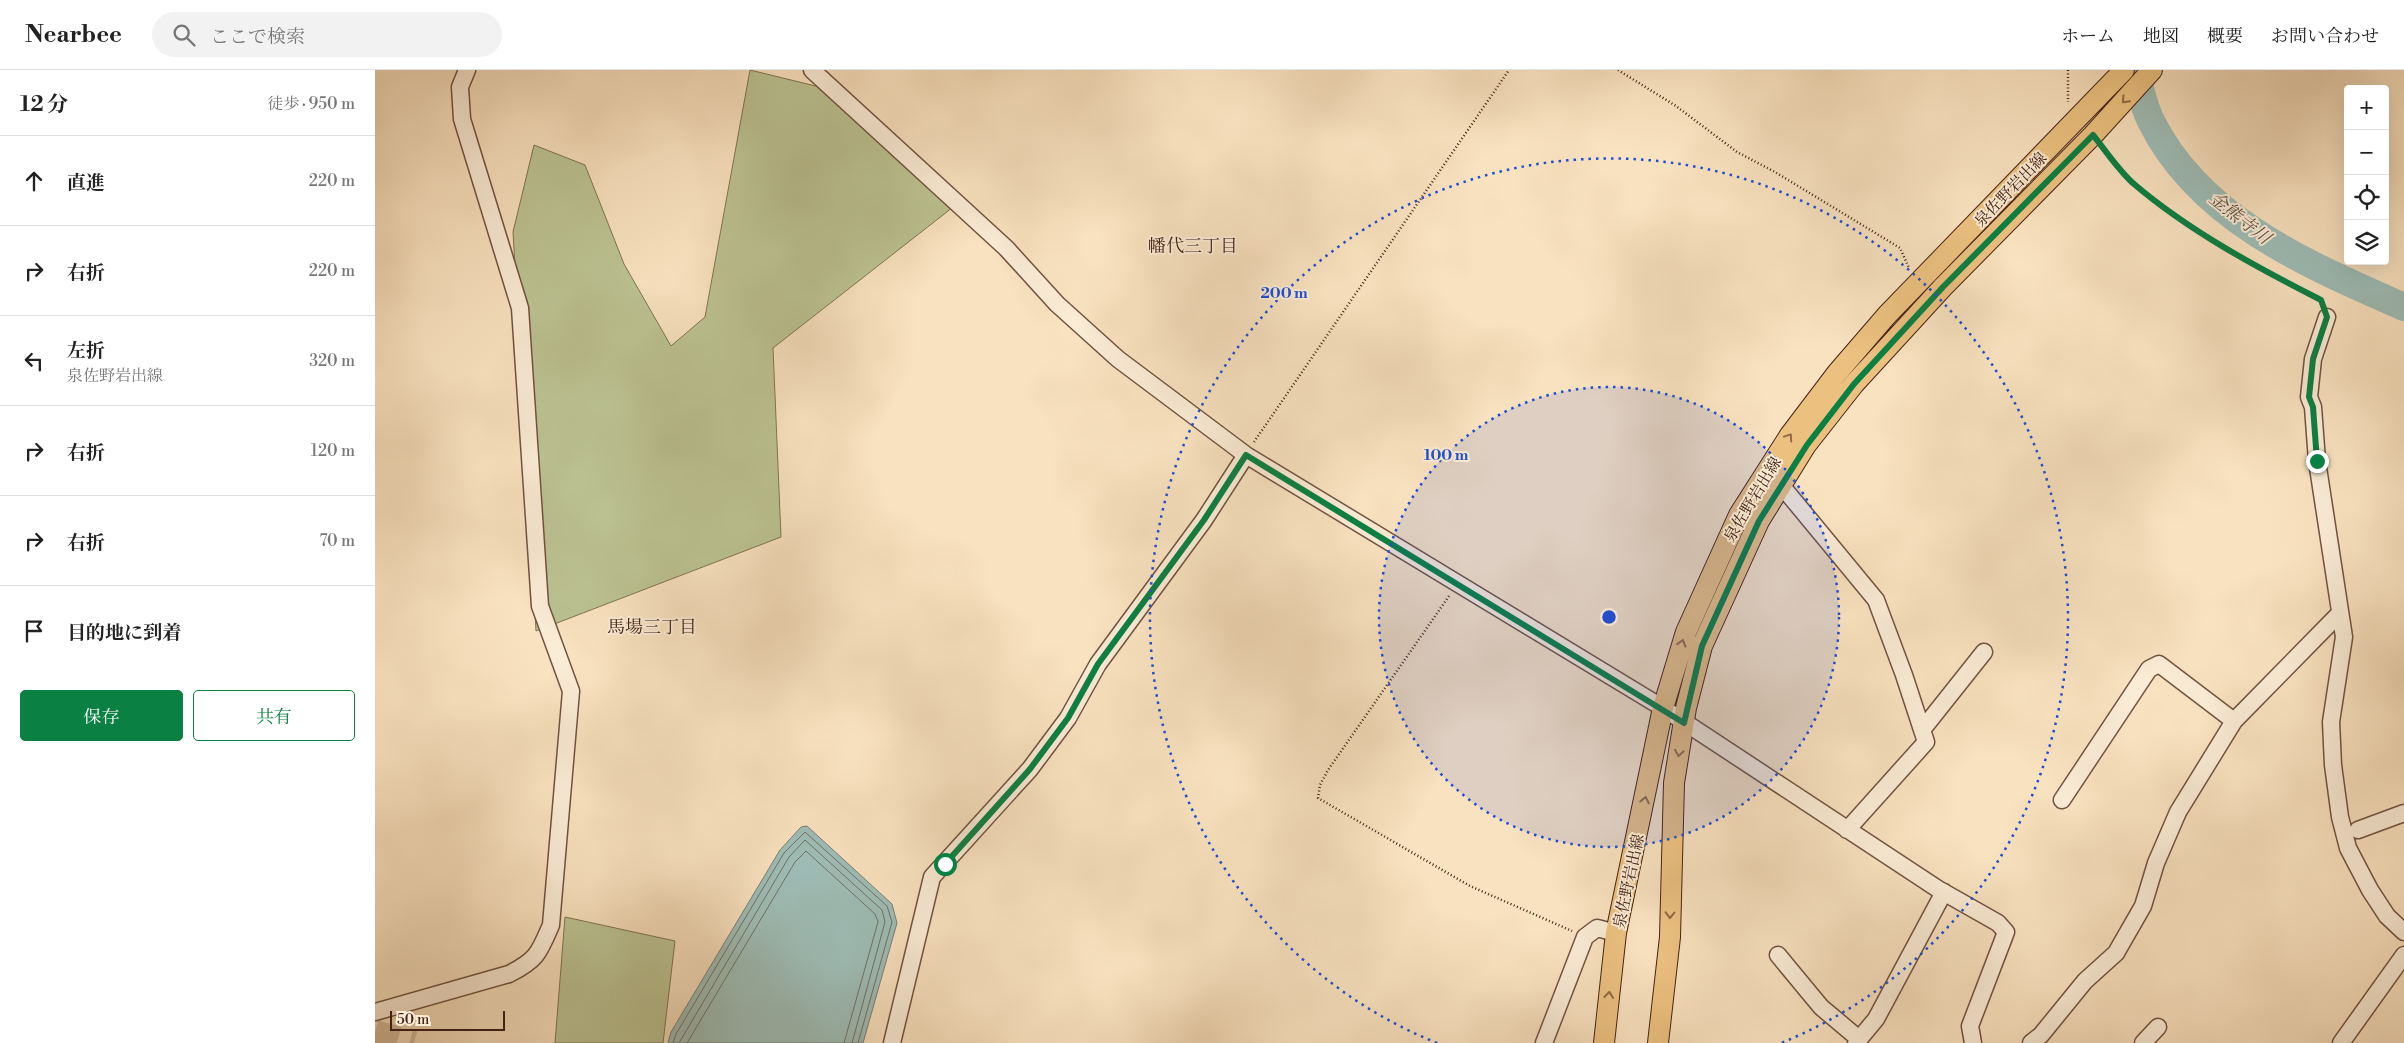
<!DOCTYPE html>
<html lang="ja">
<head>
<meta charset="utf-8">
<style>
	body { margin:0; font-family:"Libre Bodoni","Noto Serif JP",serif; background:#f2f2f2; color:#222 }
	.controls { position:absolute; right:15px; top:15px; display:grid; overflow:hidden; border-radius:5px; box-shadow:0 5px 20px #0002 }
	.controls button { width:45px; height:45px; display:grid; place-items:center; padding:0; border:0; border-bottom:1px solid #e0e0e0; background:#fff; color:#222; font:25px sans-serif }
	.scale { position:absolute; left:15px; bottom:12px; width:115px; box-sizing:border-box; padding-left:5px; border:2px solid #442316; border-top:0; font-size:14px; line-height:18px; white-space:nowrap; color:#442316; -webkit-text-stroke:4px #fbecd6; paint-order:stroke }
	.stop { position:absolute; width:15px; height:15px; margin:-11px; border:4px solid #0b8043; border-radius:50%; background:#fff }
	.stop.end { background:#0b8043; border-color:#fff; box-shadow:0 1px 5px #0008 }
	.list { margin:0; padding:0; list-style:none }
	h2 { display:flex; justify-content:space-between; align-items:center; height:65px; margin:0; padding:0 20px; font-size:21px }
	h2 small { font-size:16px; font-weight:400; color:#767676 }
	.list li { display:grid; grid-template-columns:32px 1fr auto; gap:15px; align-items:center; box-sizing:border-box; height:90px; padding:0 20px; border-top:1px solid #e0e0e0 }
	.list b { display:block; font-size:19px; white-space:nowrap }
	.list p { margin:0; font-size:16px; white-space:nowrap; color:#767676 }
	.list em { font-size:16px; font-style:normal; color:#767676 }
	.actions { display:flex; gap:10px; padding:15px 20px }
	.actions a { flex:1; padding:11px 0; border:1px solid #0b8043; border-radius:5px; text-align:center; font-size:18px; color:#0b8043 }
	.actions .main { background:#0b8043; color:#fff }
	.icon { flex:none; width:28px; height:28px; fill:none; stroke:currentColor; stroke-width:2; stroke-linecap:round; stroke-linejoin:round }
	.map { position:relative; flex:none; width:2029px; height:973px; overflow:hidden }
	header { display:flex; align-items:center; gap:30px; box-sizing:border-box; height:70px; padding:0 25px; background:#fff; border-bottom:1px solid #e0e0e0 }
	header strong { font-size:24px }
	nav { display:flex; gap:28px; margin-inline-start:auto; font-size:18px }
	.search { width:350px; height:45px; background:#f2f2f2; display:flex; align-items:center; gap:12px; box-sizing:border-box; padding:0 18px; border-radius:28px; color:#767676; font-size:19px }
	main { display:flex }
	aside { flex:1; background:#fff }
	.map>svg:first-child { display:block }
</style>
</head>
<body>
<header>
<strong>Nearbee</strong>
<div class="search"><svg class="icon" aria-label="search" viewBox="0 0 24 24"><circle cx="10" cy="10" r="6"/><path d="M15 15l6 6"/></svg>ここで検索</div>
<nav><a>ホーム</a><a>地図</a><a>概要</a><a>お問い合わせ</a></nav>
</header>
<main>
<aside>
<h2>12 分<small>徒歩 · 950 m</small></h2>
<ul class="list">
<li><svg class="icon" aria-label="ahead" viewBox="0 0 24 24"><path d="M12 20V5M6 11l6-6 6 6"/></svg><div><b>直進</b></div><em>220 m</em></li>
<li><svg class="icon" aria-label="right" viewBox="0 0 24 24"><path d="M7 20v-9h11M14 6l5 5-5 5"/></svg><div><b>右折</b></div><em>220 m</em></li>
<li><svg class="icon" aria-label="left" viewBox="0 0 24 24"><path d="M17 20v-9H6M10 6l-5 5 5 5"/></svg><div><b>左折</b><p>泉佐野岩出線</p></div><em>320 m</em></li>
<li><svg class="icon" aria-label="right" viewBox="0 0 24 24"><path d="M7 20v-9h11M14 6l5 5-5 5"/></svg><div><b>右折</b></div><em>120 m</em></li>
<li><svg class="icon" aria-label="right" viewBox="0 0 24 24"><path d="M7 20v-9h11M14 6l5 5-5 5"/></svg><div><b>右折</b></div><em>70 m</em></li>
<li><svg class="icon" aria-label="arrive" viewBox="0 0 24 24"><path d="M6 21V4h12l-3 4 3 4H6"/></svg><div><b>目的地に到着</b></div></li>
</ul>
<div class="actions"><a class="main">保存</a><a>共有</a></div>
</aside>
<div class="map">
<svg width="2029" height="973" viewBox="0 0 2029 973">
	<rect width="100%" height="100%" fill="#f9e2c0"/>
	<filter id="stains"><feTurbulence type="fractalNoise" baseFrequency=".004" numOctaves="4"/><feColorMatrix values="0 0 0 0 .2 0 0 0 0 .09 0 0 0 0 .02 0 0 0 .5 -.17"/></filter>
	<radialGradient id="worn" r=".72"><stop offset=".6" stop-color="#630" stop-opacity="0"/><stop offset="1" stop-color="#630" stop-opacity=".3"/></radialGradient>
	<path fill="#bcc393" stroke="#807354" d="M375 0 461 21 582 134 398 278 406 467 161 561 138 162 159 75 210 95 249 194 296 276 330 247Z
		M190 847 300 871 288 973H180Z"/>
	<path fill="#9ebdb6" stroke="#7a7f76" d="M432 756 517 834 522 853 488 973H293L296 962 405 780 426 757Z"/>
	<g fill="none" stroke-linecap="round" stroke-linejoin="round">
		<path stroke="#717066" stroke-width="1" d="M298 973 301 964 409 783 430 762 512 836 517 852 483 973
			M304 973 414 787 430 770 507 840 510 852 477 973
			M312 973 420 792 431 781 500 844 503 852 469 973"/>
		<path stroke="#9ebdb6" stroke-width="28" d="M1760 0C1765 16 1768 36 1776 51 1825 150 1934 195 2029 237"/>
		<path stroke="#d5bc9e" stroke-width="24" stroke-dasharray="24 12" stroke-linecap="butt" d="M0 962 39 973"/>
		<g stroke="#715340" stroke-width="19">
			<path id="minor" d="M437 0 631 178 682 234 743 289 871 385 1288 638 1563 819 1623 853 1631 862 1595 956 1598 973
				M1952 247 1938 289 1934 327 1938 337 1942 391 1969 567 1956 652 1958 695 1965 747 1973 778 1995 820 2012 846 2029 862
				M1406 415 1501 530 1529 605 1551 672 1472 760
				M1547 660 1609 582
				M1687 730 1774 599 1784 594 1859 651
				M1983 760 2029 743
				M1403 885 1446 937 1484 969
				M0 942 134 904C162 890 164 883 176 855L196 621 165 536 145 238 87 49 85 17 92 0
				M517 973 557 807 655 699 693 648 723 594 829 450 871 385
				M1169 973 1210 867 1222 858 1241 863
				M1481 973 1501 949 1569 822
				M1656 973 1666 965 1710 911 1741 883 1768 836 1781 793 1803 742 1859 651 1965 543
				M1768 973 1783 957
				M1966 973 2029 885"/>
		</g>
		<g stroke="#442316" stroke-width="22">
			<path id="major" d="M1229 973 1241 863 1288 638 1311 562 1364 445 1415 365 1462 303 1512 245 1749 0
				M1283 973 1295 867 1299 713 1311 638 1327 576 1384 451 1431 375 1479 314 1568 217 1718 65 1777 0"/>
		</g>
		<path stroke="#442316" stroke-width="2.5" stroke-dasharray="1 2.5" stroke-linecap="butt" d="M1243 0 1301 36 1362 82 1400 102 1525 178 1534 198
			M1693 0V32
			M1729 78 1759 114 1818 157 1872 192 1946 230 1948 233
			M879 372 1134 0
			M1074 526 953 700 945 715 943 728 1095 816 1197 861"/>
		<use href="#minor" stroke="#fbecd6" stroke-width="16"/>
		<use href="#major" stroke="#ecc180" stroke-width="20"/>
	</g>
	<defs><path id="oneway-chevron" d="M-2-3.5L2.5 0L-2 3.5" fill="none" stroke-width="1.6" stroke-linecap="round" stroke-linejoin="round" transform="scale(1.25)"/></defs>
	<g stroke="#906a46">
		<use href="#oneway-chevron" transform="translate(1750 30) rotate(133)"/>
		<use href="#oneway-chevron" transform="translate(1414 367) rotate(-56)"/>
		<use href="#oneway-chevron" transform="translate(1307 573) rotate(-73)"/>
		<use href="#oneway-chevron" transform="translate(1304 683) rotate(99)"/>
		<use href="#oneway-chevron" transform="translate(1270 730) rotate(-79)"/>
		<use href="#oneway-chevron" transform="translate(1295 845) rotate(91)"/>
		<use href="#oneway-chevron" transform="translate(1234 925) rotate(-84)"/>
	</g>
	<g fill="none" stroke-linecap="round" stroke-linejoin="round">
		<path stroke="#0b8043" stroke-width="6" d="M570 794 655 699 693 648 723 594 829 450 871 385 1309 653 1327 576 1384 451 1432 375 1479 314 1568 217 1718 65C1731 81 1744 101 1759 114 1814 161 1883 198 1946 230L1952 247 1938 289 1934 327 1938 337 1942 391"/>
	</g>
	<circle cx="1234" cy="547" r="230" fill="#1d4ed8" fill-opacity=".12"/>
	<g fill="none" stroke="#1d4ed8" stroke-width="2.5" stroke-dasharray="2.5 5">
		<circle cx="1234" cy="547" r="230"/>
		<path d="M1062 973A459 459 0 1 1 1406 973"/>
	</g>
	<g text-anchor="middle" stroke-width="4" stroke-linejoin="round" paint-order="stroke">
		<g font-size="16" fill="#442316" stroke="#fbecd6">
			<text transform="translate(1635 119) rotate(-46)" y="6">泉佐野岩出線</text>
			<text transform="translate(1377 429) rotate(-59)" y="6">泉佐野岩出線</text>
			<text transform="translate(1253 811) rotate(-78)" y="6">泉佐野岩出線</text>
		</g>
		<g font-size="18" font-style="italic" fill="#5f5146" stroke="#fbecd6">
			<text transform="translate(1865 148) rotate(38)" y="6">金熊寺川</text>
		</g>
		<g font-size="18" fill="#442316" stroke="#fbecd6">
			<text x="818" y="182">幡代三丁目</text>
			<text x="277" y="563">馬場三丁目</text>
		</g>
	</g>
	<circle cx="1234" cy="547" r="8" fill="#1d4ed8" stroke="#fbecd6" stroke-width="2.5"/>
	<g font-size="15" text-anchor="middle" font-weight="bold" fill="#1d4ed8" stroke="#fbecd6" stroke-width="4" stroke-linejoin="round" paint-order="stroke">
		<text x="909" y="228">200 m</text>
		<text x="1071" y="390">100 m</text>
	</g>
	<rect width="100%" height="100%" filter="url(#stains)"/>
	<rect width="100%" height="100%" fill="url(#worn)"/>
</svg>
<div class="controls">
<button>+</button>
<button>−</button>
<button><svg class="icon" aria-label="locate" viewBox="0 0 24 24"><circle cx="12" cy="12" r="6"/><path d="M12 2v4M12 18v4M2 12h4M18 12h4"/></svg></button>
<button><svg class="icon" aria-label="layers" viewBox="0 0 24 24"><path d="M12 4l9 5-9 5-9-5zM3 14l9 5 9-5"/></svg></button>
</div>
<div class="scale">50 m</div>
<div class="stop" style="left:570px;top:794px"></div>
<div class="stop end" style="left:1942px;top:391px"></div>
</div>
</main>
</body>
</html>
